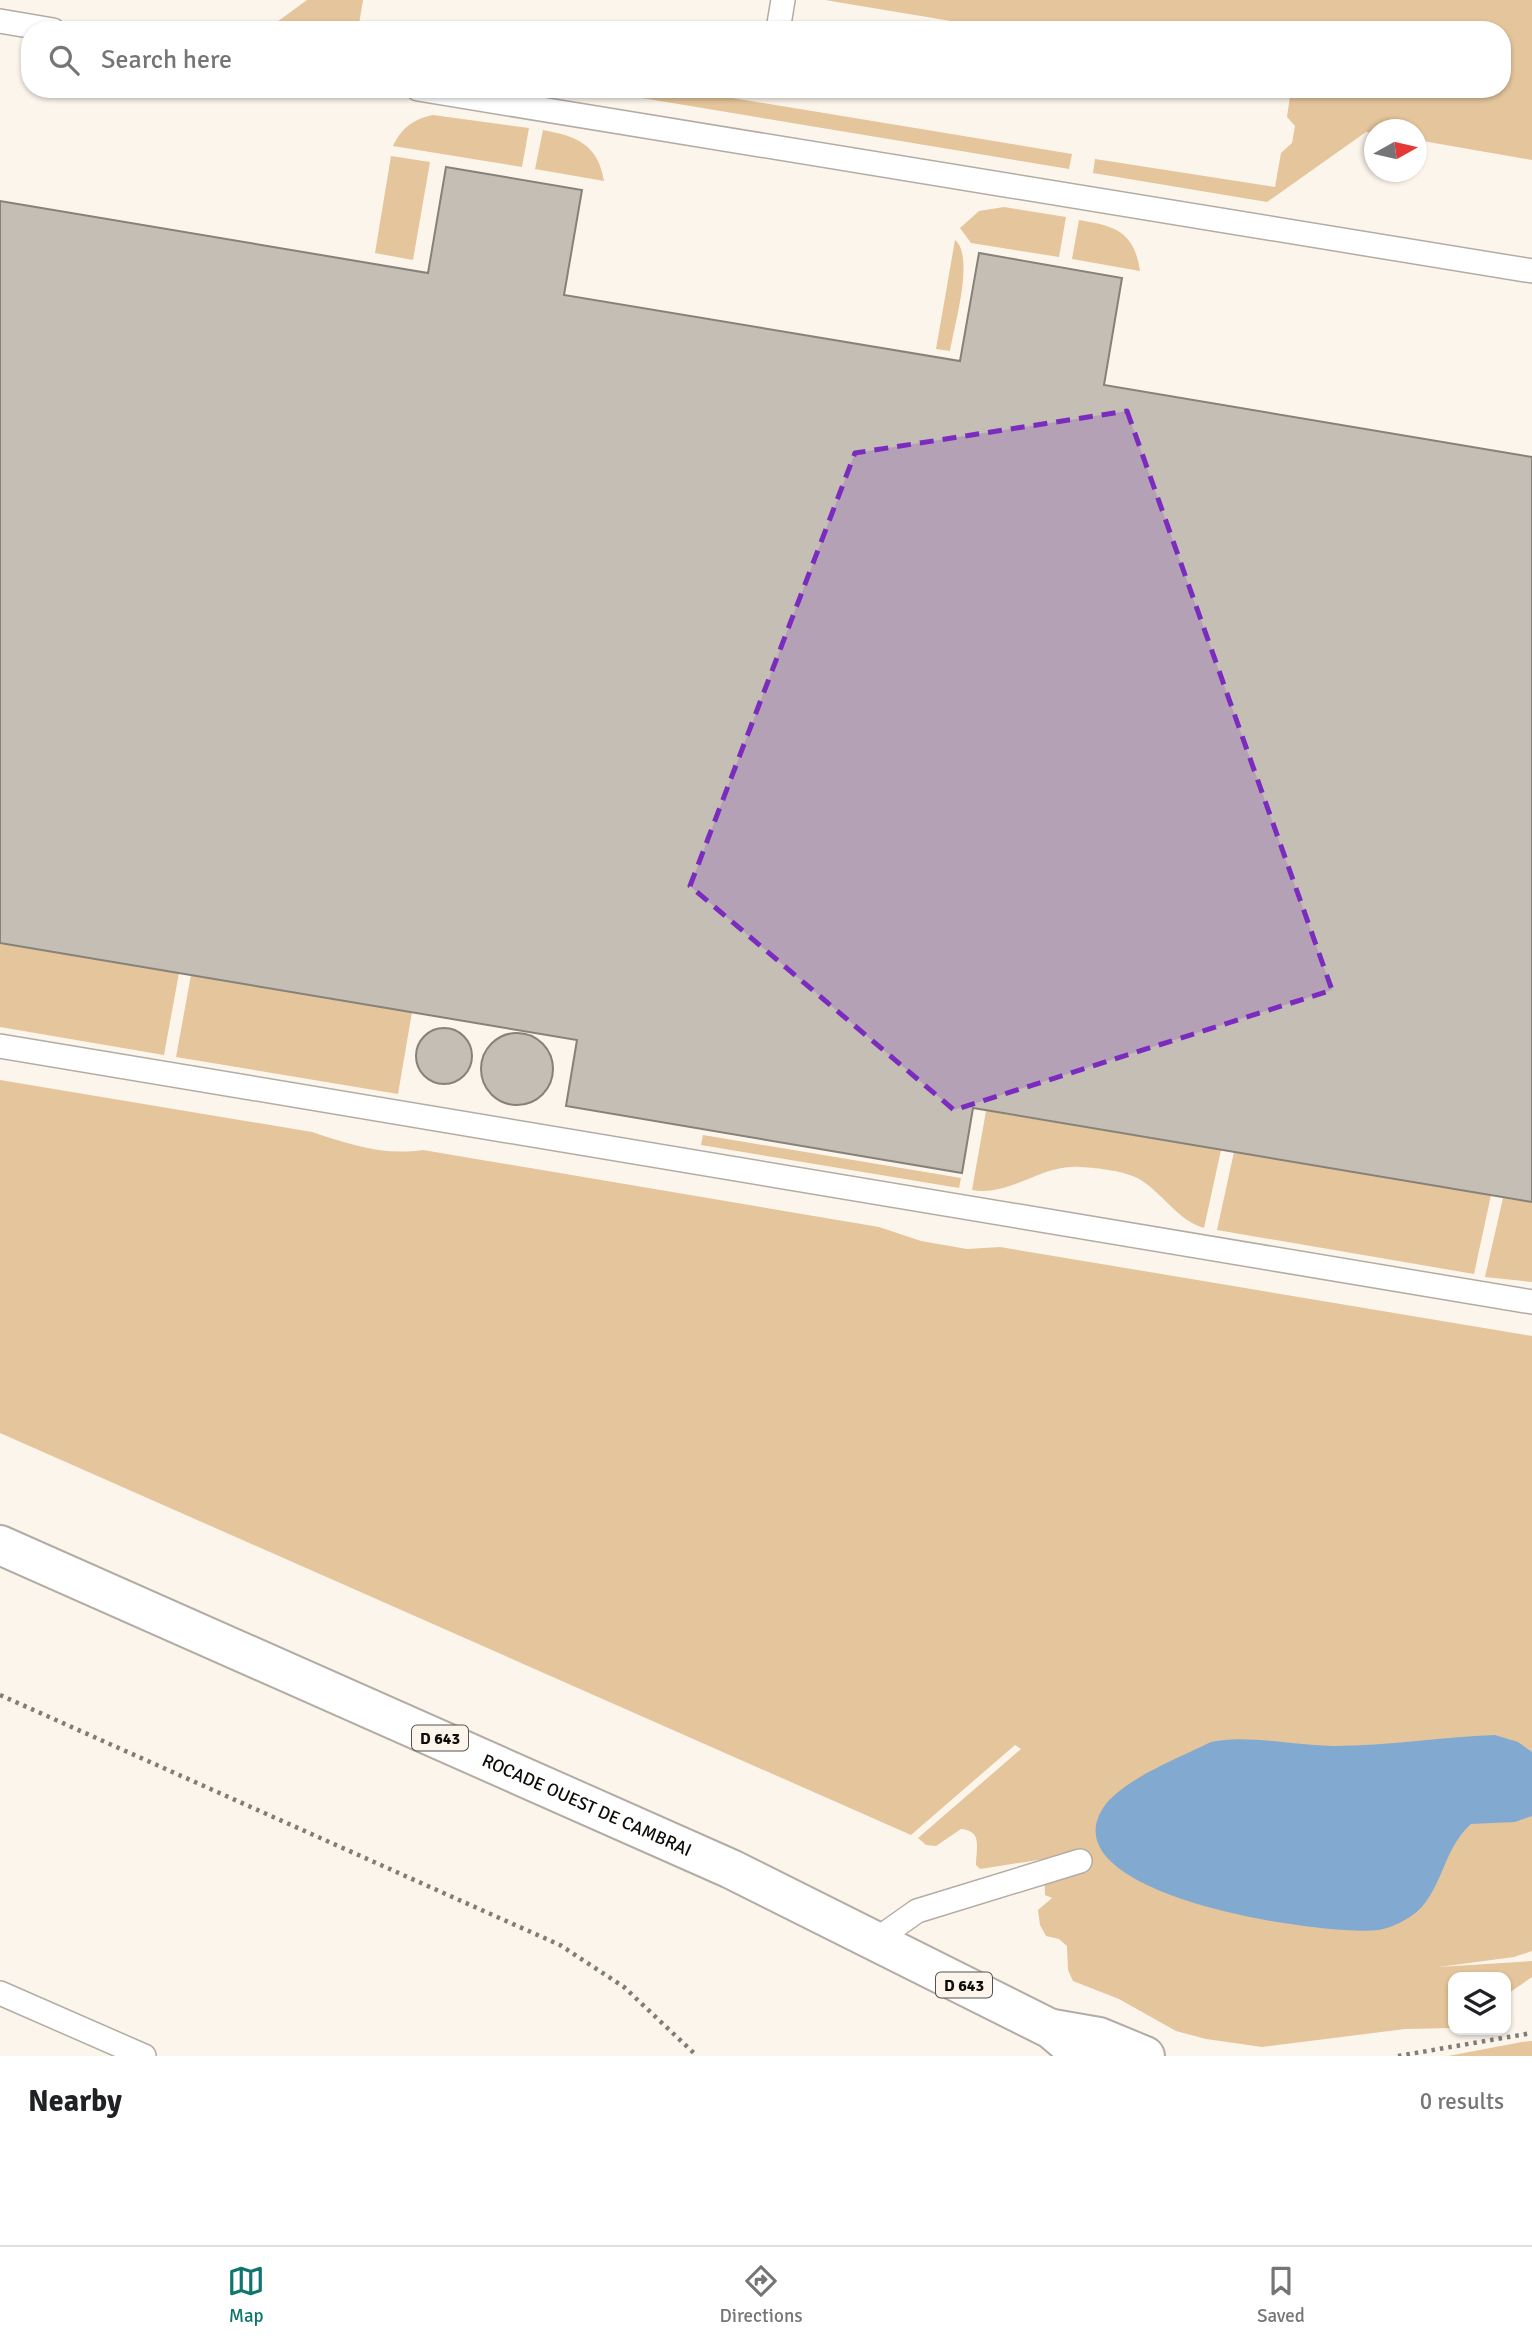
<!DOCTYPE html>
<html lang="en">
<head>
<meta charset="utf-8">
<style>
	body { margin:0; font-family:Signika,sans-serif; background:#f6f6f6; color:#202124 }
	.controls { position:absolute; right:21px; bottom:21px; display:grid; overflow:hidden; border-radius:14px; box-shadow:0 2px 5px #0004 }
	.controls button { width:63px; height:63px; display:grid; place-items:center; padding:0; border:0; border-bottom:2px solid #e0e0e0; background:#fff; color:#202124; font:35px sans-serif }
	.compass { position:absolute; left:1364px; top:119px; width:63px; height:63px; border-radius:50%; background:#fff; box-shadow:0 2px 5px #0004; rotate:82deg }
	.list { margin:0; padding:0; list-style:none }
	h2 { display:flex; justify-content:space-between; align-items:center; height:91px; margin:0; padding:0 28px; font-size:30px }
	h2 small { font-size:23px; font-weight:400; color:#757577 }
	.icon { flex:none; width:38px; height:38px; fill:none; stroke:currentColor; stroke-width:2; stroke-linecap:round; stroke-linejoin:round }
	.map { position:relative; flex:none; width:1532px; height:2056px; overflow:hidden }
	.search { position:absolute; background:#fff; box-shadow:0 2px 5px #0004; left:21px; right:21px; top:21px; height:77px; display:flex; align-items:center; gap:18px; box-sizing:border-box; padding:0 24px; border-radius:28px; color:#757577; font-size:26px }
	.sheet { height:189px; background:#fff }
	nav { display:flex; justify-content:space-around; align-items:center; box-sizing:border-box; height:98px; border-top:2px solid #e0e0e0; background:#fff; font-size:19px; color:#757577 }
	nav a { display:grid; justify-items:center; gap:4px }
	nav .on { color:#0f766e }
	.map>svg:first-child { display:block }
</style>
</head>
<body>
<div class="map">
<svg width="1532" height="2056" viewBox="0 0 1532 2056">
	<rect width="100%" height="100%" fill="#fcf5ec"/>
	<path fill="#e5c59b" d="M307 0H363L358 30H266Z
		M825 0H1532V160L1417 140 1416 130H1374V133L1366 132 1267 202 1093 173 1095 159 1275 187 1281 153 1292 143 1295 126 1287 117 1291 89H1502V30H1005Z
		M588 89H678L1072 154 1069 169Z
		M433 115 529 128 522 167 393 146C402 127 414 119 433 115Z
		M543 130C576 136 598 144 604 181L535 169Z
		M391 156 430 162 413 260 375 253Z
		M1004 207 1066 217 1059 257 971 243 960 228 979 211Z
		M1079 220C1115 226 1134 231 1140 271L1072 259Z
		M955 240C975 256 954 326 950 351L936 349Z
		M0 943 179 973 164 1055 0 1027Z
		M191 975 412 1012 398 1094 176 1057Z
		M0 1080 312 1132C349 1144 383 1156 423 1150L879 1227 921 1241 967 1249 1000 1247 1532 1336V1951L1514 1957 1439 1967 1532 1961V1977L1506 1995V1977H1453V2028L1405 2029 1262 2047 1206 2039 1176 2031 1119 1999 1073 1981 1068 1970 1067 1946 1059 1939 1046 1936 1040 1925 1038 1910 1052 1898 1045 1895 1044 1859 980 1869 976 1865C976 1848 983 1831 961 1829L936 1846 926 1845 918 1838 1021 1749 1015 1745 911 1835 0 1433Z
		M986 1111 1221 1150 1204 1228C1177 1220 1163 1193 1139 1179 1125 1171 1098 1168 1081 1167 1042 1163 1011 1197 972 1190Z
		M703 1135 961 1178 959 1188 701 1145Z
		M1234 1152 1491 1195 1474 1274 1217 1230Z
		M1503 1198 1532 1202V1282L1485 1277Z
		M1532 2041V2056H1448L1522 2042Z"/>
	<path fill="#82aad0" d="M1495 1735 1518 1742 1532 1752V1816L1515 1822 1471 1824C1439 1852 1443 1902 1403 1921 1396 1925 1386 1929 1378 1930 1326 1937 1047 1896 1103 1808 1121 1780 1181 1757 1211 1742 1246 1734 1296 1746 1334 1746 1388 1746 1441 1737 1495 1735Z"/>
	<path fill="#c4beb5" stroke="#878179" stroke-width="2" d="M757 89H788L786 96Z
		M446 167 582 190 564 295 960 361 979 253 1122 278 1104 385 1532 457V1202L973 1108 962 1173 566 1106 577 1040 0 943V201L428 273Z
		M416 1056a28 28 0 1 1 56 0a28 28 0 1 1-56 0Z
		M481 1069a36 36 0 1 1 72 0a36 36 0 1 1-72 0Z"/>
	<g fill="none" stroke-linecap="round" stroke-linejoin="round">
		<g stroke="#b3aca4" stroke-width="26">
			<path id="lane" d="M0 21 53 30
				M778 30 783 0
				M418 89 1532 271
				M0 1046 1532 1302
				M876 1940 917 1911 1080 1861
				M0 1993 144 2056"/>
		</g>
		<g stroke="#b3aca4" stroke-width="42">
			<g id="highway">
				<path id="s1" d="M0 1545 731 1869 1051 2029 1083 2056"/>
				<path d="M1053 2029 1099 2037 1145 2056"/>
			</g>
		</g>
		<path stroke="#807c76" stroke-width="4.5" stroke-dasharray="3.5 5" stroke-linecap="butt" d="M0 1695 560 1945 624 1987 697 2056
			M1398 2056 1532 2033"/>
		<use href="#lane" stroke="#fff" stroke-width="23"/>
		<use href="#highway" stroke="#fff" stroke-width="38"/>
	</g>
	<path fill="#7b2cbf" fill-opacity="0.2" stroke="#7b2cbf" stroke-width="5" stroke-dasharray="14 9" stroke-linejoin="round" d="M1127 411 1332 990 954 1110 690 886 855 453Z"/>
	<g text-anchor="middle" stroke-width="7" stroke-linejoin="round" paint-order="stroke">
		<g fill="#fcf5ec" stroke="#55524d" stroke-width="2">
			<rect x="412" y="1725.5" width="56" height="25" rx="5"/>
			<rect x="936" y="1972.5" width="56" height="25" rx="5"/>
		</g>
		<g font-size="16" font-weight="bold" fill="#0e0c09">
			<text x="440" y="1744">D 643</text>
			<text x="964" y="1991">D 643</text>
		</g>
		<g font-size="18" fill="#0e0c09" stroke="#fcf5ec">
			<text dy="6" stroke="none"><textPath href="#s1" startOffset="642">ROCADE OUEST DE CAMBRAI</textPath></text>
		</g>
	</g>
</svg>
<div class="controls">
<button><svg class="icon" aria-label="layers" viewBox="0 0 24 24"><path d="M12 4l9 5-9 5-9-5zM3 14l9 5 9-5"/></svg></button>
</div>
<svg class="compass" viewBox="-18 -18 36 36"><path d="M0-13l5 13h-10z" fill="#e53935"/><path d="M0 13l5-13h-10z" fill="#757577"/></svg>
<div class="search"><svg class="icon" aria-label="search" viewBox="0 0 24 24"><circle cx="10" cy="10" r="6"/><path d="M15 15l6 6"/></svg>Search here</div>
</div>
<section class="sheet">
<h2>Nearby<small>0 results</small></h2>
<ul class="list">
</ul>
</section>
<nav>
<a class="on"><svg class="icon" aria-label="map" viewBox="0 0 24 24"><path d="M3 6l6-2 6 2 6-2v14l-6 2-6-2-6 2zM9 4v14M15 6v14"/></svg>Map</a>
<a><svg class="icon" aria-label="directions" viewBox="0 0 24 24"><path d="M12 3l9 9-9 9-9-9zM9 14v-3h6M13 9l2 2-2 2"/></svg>Directions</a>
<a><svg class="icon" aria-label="saved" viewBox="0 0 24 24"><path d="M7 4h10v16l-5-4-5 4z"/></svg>Saved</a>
</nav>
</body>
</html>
